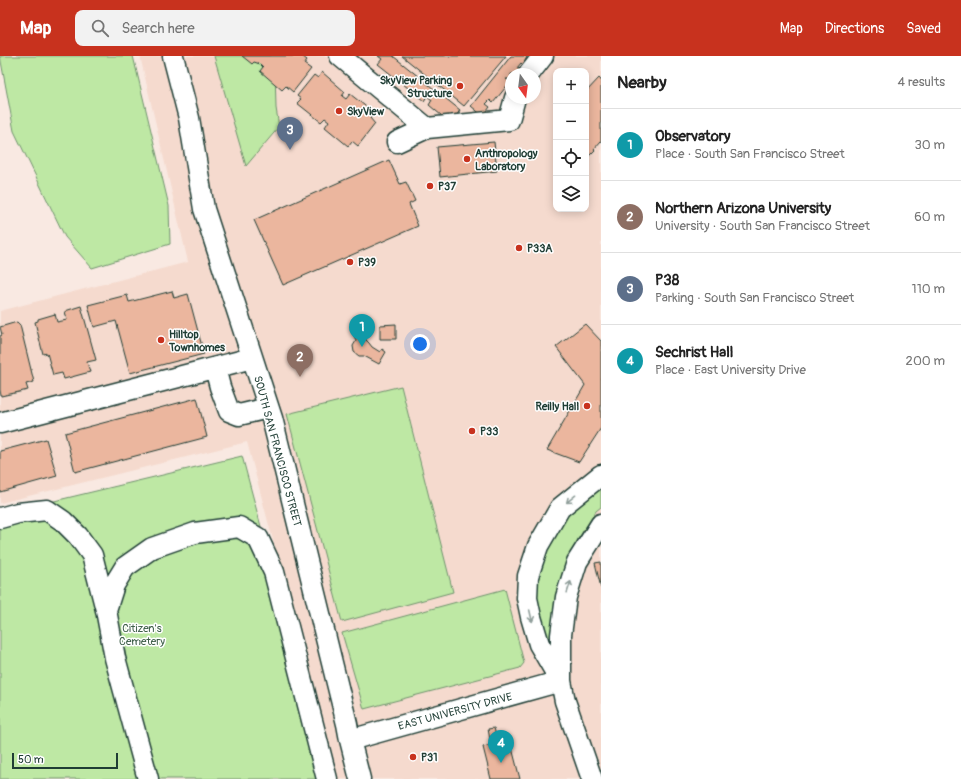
<!DOCTYPE html>
<html lang="en">
<head>
<meta charset="utf-8">
<style>
	body { margin:0; font-family:Pangolin,sans-serif; background:#f2f2f2; color:#222 }
	.controls { position:absolute; right:12px; top:12px; display:grid; overflow:hidden; border-radius:8px; box-shadow:0 2px 10px #0003 }
	.controls button { width:36px; height:36px; display:grid; place-items:center; padding:0; border:0; border-bottom:1px solid #e0e0e0; background:#fff; color:#222; font:20px sans-serif }
	.compass { position:absolute; left:505px; top:12px; width:36px; height:36px; border-radius:50%; background:#fff; box-shadow:0 2px 10px #0003; rotate:166deg }
	.scale { position:absolute; left:12px; bottom:10px; width:106px; box-sizing:border-box; padding-left:4px; border:2px solid #1f3d34; border-top:0; font-size:11px; line-height:14px; white-space:nowrap; color:#1f3d34; -webkit-text-stroke:3px #fff; paint-order:stroke }
	.you { position:absolute; left:420px; top:288px; width:14px; height:14px; margin:-10px; border:3px solid #fff; border-radius:50%; background:#1a73e8; box-shadow:0 0 0 6px #1a73e833 }
	.badge { display:grid; place-items:center; width:26px; height:26px; border-radius:50%; background:#c8321e; color:#fff; font-size:13px; font-weight:700 }
	.pin { position:absolute; translate:-50% -33px; filter:drop-shadow(0 1px 2px #0008) }
	.pin::after { content:''; position:absolute; top:21px; width:14px; height:12px; background:inherit; clip-path:polygon(0 0,100% 0,50% 100%) }
	.list { margin:0; padding:0; list-style:none }
	h2 { display:flex; justify-content:space-between; align-items:center; height:52px; margin:0; padding:0 16px; font-size:17px }
	h2 small { font-size:13px; font-weight:400; color:#767676 }
	.list li { display:grid; grid-template-columns:26px 1fr auto; gap:12px; align-items:center; box-sizing:border-box; height:72px; padding:0 16px; border-top:1px solid #e0e0e0 }
	.list b { display:block; font-size:15px; white-space:nowrap }
	.list p { margin:0; font-size:13px; white-space:nowrap; color:#767676 }
	.list em { font-size:13px; font-style:normal; color:#767676 }
	.icon { flex:none; width:22px; height:22px; fill:none; stroke:currentColor; stroke-width:2; stroke-linecap:round; stroke-linejoin:round }
	.map { position:relative; flex:none; width:601px; height:723px; overflow:hidden }
	header { display:flex; align-items:center; gap:24px; box-sizing:border-box; height:56px; padding:0 20px; background:#c8321e; color:#fff }
	header strong { font-size:19px }
	nav { display:flex; gap:22px; margin-inline-start:auto; font-size:14px }
	.search { width:280px; height:36px; background:#f2f2f2; display:flex; align-items:center; gap:10px; box-sizing:border-box; padding:0 14px; border-radius:8px; color:#767676; font-size:15px }
	main { display:flex }
	aside { flex:1; background:#fff }
	.map>svg:first-child { display:block }
</style>
</head>
<body>
<header>
<strong>Map</strong>
<div class="search"><svg class="icon" aria-label="search" viewBox="0 0 24 24"><circle cx="10" cy="10" r="6"/><path d="M15 15l6 6"/></svg>Search here</div>
<nav><a>Map</a><a>Directions</a><a>Saved</a></nav>
</header>
<main>
<div class="map">
<svg width="601" height="723" viewBox="0 0 601 723">
	<rect width="100%" height="100%" fill="#f9e9e2"/>
	<filter id="ink" filterUnits="userSpaceOnUse"><feTurbulence type="fractalNoise" baseFrequency=".025" numOctaves="2"/><feDisplacementMap in="SourceGraphic" scale="8" xChannelSelector="R" yChannelSelector="G"/><feConvolveMatrix kernelMatrix="1 2 1 2 8 2 1 2 1" color-interpolation-filters="sRGB"/></filter>
	<g filter="url(#ink)">
		<path fill="#f5dace" fill-rule="evenodd" d="M140 0H601V723H336L247 386 0 447V255L188 206ZM556 15H586V153H556ZM511 18H535V42H511Z"/>
		<path fill="#bee8a4" stroke="#6e926c" d="M0 0H133L169 150 170 188 92 212 65 181 14 75Z
			M214 0H271L275 11 276 52 279 71 246 110Z
			M401 330 453 536 342 566 287 358Z
			M242 400 329 723H0V458Z
			M601 428V451L596 455 578 483 562 523 555 583H547L536 543V518L544 495 567 459 595 431Z
			M505 533 524 607 520 612 364 653 342 577Z"/>
		<path fill="#ebb69e" stroke="#1f3d34" d="M242 0H302L307 4 304 8 311 13 293 36 286 30 282 34 260 15 263 11 260 8 254 6 252 8Z
			M378 0H393L460 54 455 62 448 65 429 49 432 44 427 40 424 45 403 28 407 23 401 18 397 23 378 8 382 3Z
			M402 0H506L464 50Z
			M511 0H526L527 1 523 9 521 7 517 12 521 14 518 18H511V23H506L510 26 493 47 490 44 486 48 490 51 483 60 471 50Z
			M322 16 345 36 342 40 346 43 350 38 374 57 370 62 375 68 358 90 352 85 348 90 325 71 329 65 325 62 321 66 297 47 301 43 297 40 314 19 318 22Z
			M599 22 601 24V85L594 93 595 94 589 100 586 98V36Z
			M494 86 497 115 440 121 437 91Z
			M389 104 400 128 406 126 415 145 409 148 418 170 283 229 254 164Z
			M172 235 174 242 188 238 204 298 130 317 116 265 94 271 88 249 127 239 129 246Z
			M81 250 96 304 87 306 90 316 64 323 62 317 53 319 47 297 43 298 35 266 38 265V263L55 258 57 266 67 264 65 255Z
			M17 266 20 269 34 326 26 328 28 334 1 340 0 334V280L2 279 0 271Z
			M396 268V283H380V269Z
			M585 268 601 285V372L579 406 547 394 585 329 556 291Z
			M363 273 366 284 369 287 372 291 380 296 382 293 386 296 379 308 364 300H359L354 296 353 290 356 285 353 276Z
			M197 342 207 381 75 416 65 377Z
			M46 383 57 420 0 436V395Z
			M601 506V532L595 507Z
			M494 672 498 687 510 684 520 723H491L483 691 491 689 488 673Z"/>
		<g fill="none" stroke-linecap="round" stroke-linejoin="round">
			<g stroke="#1f3d34" stroke-width="23">
				<path id="minor" d="M173 0 189 62 204 153 272 362 347 668 350 684 360 723
					M340 0 427 72 509 64 515 42
					M529 18 543 0
					M397 86 427 72
					M215 312 220 331 229 355 239 359 268 352
					M0 367 252 302
					M0 462 18 457 47 454 63 465 78 480 92 499 106 554
					M560 624 539 588 531 561 527 542 528 520 538 490 560 452 601 419
					M350 684 561 625
					M148 723 115 602 106 554 114 529 125 511 152 492 195 477 239 471 258 482 274 516 327 723
					M592 723 565 645 561 625V579L566 541 577 506 601 468"/>
			</g>
			<use href="#minor" stroke="#fff" stroke-width="20"/>
		</g>
		<defs><path id="oneway-shaft" d="M-6 0H5M1.5-3L5.5 0L1.5 3" fill="none" stroke-width="1.6" stroke-linecap="round" stroke-linejoin="round"/></defs>
		<g stroke="#8f9e9a">
			<use href="#oneway-shaft" transform="translate(571 443) rotate(141)"/>
			<use href="#oneway-shaft" transform="translate(569 531) rotate(-72)"/>
			<use href="#oneway-shaft" transform="translate(531 560) rotate(77)"/>
		</g>
	</g>
	<g fill="#c8321e" stroke="#fff" stroke-width="1.5">
		<circle cx="460" cy="30" r="4"/>
		<circle cx="339" cy="55" r="4"/>
		<circle cx="467" cy="103" r="4"/>
		<circle cx="430" cy="130" r="4"/>
		<circle cx="519" cy="192" r="4"/>
		<circle cx="350" cy="206" r="4"/>
		<circle cx="161" cy="284" r="4"/>
		<circle cx="587" cy="350" r="4"/>
		<circle cx="472" cy="375" r="4"/>
		<circle cx="413" cy="701" r="4"/>
	</g>
	<g text-anchor="middle" stroke-width="3" stroke-linejoin="round" paint-order="stroke">
		<g font-size="11" font-weight="bold" fill="#1f3d34" stroke="#fff" text-anchor="start">
			<text x="452" y="28" text-anchor="end">SkyView Parking<tspan x="452" dy="13">Structure</tspan></text>
			<text x="347" y="59">SkyView</text>
			<text x="475" y="101">Anthropology<tspan x="475" dy="13">Laboratory</tspan></text>
			<text x="438" y="134">P37</text>
			<text x="527" y="196">P33A</text>
			<text x="358" y="210">P39</text>
			<text x="169" y="282">Hilltop<tspan x="169" dy="13">Townhomes</tspan></text>
			<text x="579" y="354" text-anchor="end">Reilly Hall</text>
			<text x="480" y="379">P33</text>
			<text x="421" y="705">P31</text>
		</g>
		<g font-size="11" fill="#1f3d34" stroke="#fff">
			<text transform="translate(278 395) rotate(75)" y="4">SOUTH SAN FRANCISCO STREET</text>
			<text transform="translate(455 655) rotate(-15)" y="4">EAST UNIVERSITY DRIVE</text>
		</g>
		<g font-size="11" fill="#3f5f4a" stroke="#fff">
			<text x="142" y="576">Citizen's<tspan x="142" dy="13">Cemetery</tspan></text>
		</g>
	</g>
</svg>
<div class="controls">
<button>+</button>
<button>−</button>
<button><svg class="icon" aria-label="locate" viewBox="0 0 24 24"><circle cx="12" cy="12" r="6"/><path d="M12 2v4M12 18v4M2 12h4M18 12h4"/></svg></button>
<button><svg class="icon" aria-label="layers" viewBox="0 0 24 24"><path d="M12 4l9 5-9 5-9-5zM3 14l9 5 9-5"/></svg></button>
</div>
<svg class="compass" viewBox="-18 -18 36 36"><path d="M0-13l5 13h-10z" fill="#e53935"/><path d="M0 13l5-13h-10z" fill="#767676"/></svg>
<div class="scale">50 m</div>
<div class="you"></div>
<div class="pin badge" style="left:362px;top:291px;background:#0f9aa8">1</div>
<div class="pin badge" style="left:300px;top:321px;background:#8d6e63">2</div>
<div class="pin badge" style="left:290px;top:94px;background:#5c6f8a">3</div>
<div class="pin badge" style="left:501px;top:707px;background:#0f9aa8">4</div>
</div>
<aside>
<h2>Nearby<small>4 results</small></h2>
<ul class="list">
<li><span class="badge" style="background:#0f9aa8">1</span><div><b>Observatory</b><p>Place · South San Francisco Street</p></div><em>30 m</em></li>
<li><span class="badge" style="background:#8d6e63">2</span><div><b>Northern Arizona University</b><p>University · South San Francisco Street</p></div><em>60 m</em></li>
<li><span class="badge" style="background:#5c6f8a">3</span><div><b>P38</b><p>Parking · South San Francisco Street</p></div><em>110 m</em></li>
<li><span class="badge" style="background:#0f9aa8">4</span><div><b>Sechrist Hall</b><p>Place · East University Drive</p></div><em>200 m</em></li>
</ul>
</aside>
</main>
</body>
</html>
